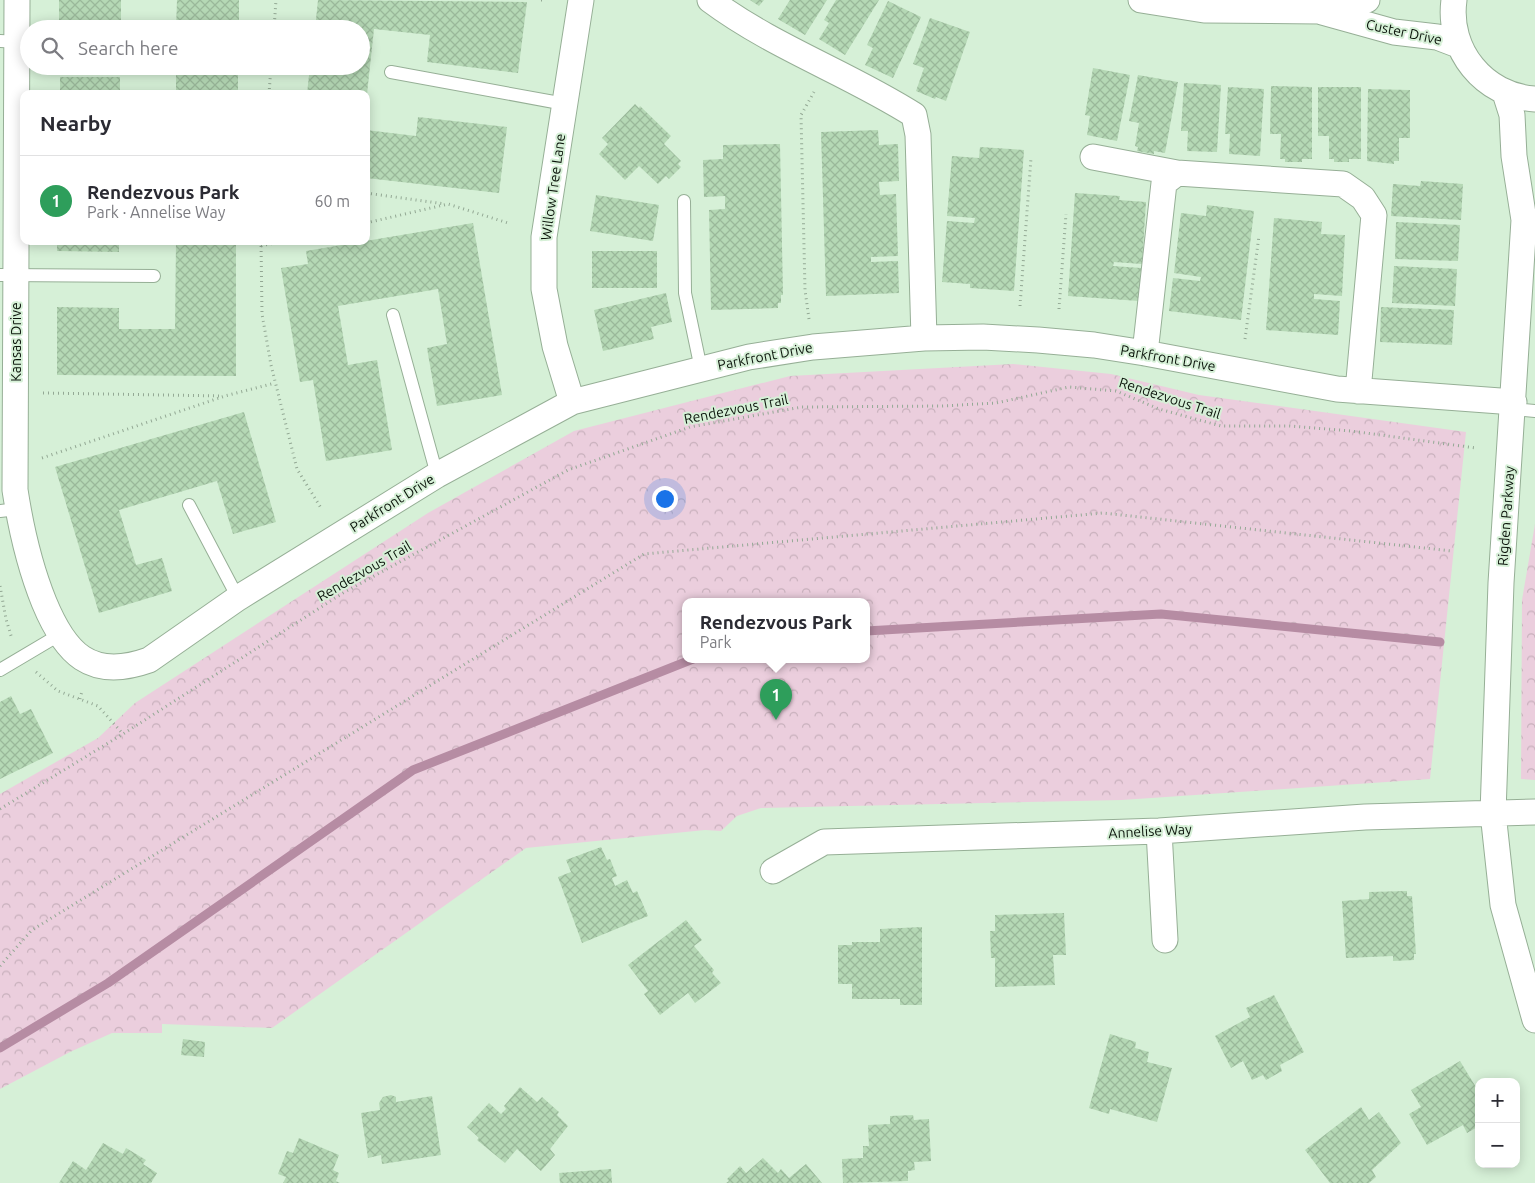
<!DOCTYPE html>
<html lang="en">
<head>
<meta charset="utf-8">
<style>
	body { margin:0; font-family:Ubuntu,sans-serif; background:#f7f7f7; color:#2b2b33 }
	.controls { position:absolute; right:15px; bottom:15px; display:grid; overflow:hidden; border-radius:10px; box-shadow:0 2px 12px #0003 }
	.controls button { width:45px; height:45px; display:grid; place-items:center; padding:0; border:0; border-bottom:1px solid #e1e1e2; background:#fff; color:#2b2b33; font:25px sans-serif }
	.you { position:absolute; left:664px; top:498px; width:18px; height:18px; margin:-12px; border:4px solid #fff; border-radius:50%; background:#1a73e8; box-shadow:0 0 0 8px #1a73e833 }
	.badge { display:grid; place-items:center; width:32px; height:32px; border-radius:50%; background:#1a73e8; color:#fff; font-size:16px; font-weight:700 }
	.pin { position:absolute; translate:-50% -41px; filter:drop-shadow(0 1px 2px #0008) }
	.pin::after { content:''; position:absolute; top:26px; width:18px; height:15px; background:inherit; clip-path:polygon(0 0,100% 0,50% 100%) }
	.popup { position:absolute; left:682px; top:598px; width:188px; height:65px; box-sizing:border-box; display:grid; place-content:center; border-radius:10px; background:#fff; filter:drop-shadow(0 1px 4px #0005); font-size:16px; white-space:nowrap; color:#7c7c81 }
	.popup b { font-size:19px; color:#2b2b33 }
	.popup::after { content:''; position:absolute; left:50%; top:100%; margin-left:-10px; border:10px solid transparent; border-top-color:#fff }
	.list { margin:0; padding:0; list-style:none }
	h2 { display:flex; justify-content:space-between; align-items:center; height:65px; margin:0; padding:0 20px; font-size:21px }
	h2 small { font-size:16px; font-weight:400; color:#7c7c81 }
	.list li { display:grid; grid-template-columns:32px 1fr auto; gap:15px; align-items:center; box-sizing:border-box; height:90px; padding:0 20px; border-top:1px solid #e1e1e2 }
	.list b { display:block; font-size:19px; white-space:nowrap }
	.list p { margin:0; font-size:16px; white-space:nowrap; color:#7c7c81 }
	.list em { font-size:16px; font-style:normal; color:#7c7c81 }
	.icon { flex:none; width:28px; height:28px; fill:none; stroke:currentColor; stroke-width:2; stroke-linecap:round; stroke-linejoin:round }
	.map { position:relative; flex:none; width:1535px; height:1183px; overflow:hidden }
	.search { position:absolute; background:#fff; box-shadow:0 2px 12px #0003; left:20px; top:20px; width:350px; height:55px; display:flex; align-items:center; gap:12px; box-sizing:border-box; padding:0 18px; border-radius:28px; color:#7c7c81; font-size:19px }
	.panel { position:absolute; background:#fff; box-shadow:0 2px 12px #0003; left:20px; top:90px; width:350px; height:155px; border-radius:10px }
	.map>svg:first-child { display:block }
</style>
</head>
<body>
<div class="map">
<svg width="1535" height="1183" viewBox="0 0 1535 1183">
	<defs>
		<pattern id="forest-crowns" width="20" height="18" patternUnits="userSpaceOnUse" patternTransform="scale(1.25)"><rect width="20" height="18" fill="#ebcedd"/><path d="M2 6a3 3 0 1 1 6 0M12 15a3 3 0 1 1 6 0" fill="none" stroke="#c8b0bc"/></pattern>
		<pattern id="building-cross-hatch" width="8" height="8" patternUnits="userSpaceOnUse" patternTransform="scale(1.25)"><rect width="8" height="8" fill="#b5d8b5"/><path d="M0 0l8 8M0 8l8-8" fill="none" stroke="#9ab89a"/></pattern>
	</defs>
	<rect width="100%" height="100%" fill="#d6f0d7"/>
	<path fill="url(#forest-crowns)" fill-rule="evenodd" d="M1013 364 1111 374 1199 395 1466 432 1430 779 1122 800 761 808 737 816 721 831 705 830 526 848 272 1028 162 1024V1033H112L70 1052 0 1089V794L98 738 135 703 428 513 574 431 790 376ZM686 601H866V659H686Z
		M1535 524V780L1521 779 1522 600Z"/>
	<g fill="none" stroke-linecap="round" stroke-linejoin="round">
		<path stroke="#b68ca3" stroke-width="9" d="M866 631 1161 614 1440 642
			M0 1048 108 983 413 770 693 659"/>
	</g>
	<path fill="url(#building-cross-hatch)" d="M59 0H121V23L59 22Z
		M177 0H239V29H176Z
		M318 0 527 2 518 73 427 62 430 35 374 29 367 94H307L310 66H361V29H315Z
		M750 0H764L759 6Z
		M790 0H827L805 35 778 19Z
		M836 0H879L845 55 819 39 829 23 824 20Z
		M888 1 921 17 893 78 865 65 873 48 867 45Z
		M930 18 970 32 946 101 936 97 935 99 916 91 924 68 913 64Z
		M176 66H238V94H176Z
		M1093 68 1130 75 1117 141 1087 135 1090 116 1085 115Z
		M1138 75 1178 82 1165 153 1154 151V154L1137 151 1138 147 1135 146 1139 123 1129 121Z
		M60 77H120V94H60Z
		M1184 83 1221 85 1217 152 1187 151 1188 131H1181Z
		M1271 86 1312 87V159H1302V162H1285V159H1280L1281 134H1270Z
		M1228 87 1264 89 1260 156 1229 154 1230 134H1225Z
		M1318 87H1361V159H1349V162H1334V159H1329V136H1318Z
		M1368 89 1410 90V138H1399V161H1394V164L1367 161Z
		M635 104 639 108 640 106 671 136 664 144 681 161 678 164 681 167 669 179 666 176 658 184 639 166 625 180 599 154 608 144 602 138Z
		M418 117 507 127 499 193 366 178V130L416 136Z
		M878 130 879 145 898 144 899 181 879 182 880 195 896 194 898 256 871 257V262L898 261 899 293 826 296 821 132Z
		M780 144 783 295H781V303H778V308L711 310 709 210 725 209V196L704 197 703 160 723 159V145Z
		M980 147 1024 150 1014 291 970 288V284L942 282 947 221 974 223 975 218 947 216 952 156 979 158Z
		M1421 181 1463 184 1461 220 1391 216 1393 184 1420 186Z
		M1075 193 1120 196 1119 200 1146 202 1142 264 1114 262 1113 266 1141 268 1139 301 1068 296Z
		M596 195 659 205 653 241 590 231Z
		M1207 205 1254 211 1241 320 1169 311 1173 278 1200 281 1201 277 1174 273 1181 213 1206 216Z
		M1274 218 1322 222 1321 234 1345 235 1342 296 1314 294V299L1340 301 1338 335 1266 330Z
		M1396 222 1460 225 1458 261 1395 259Z
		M473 223 502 395 437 406 427 348 447 344 438 289 338 306 348 365 377 360 392 450 326 461 313 380 300 382 281 268 308 264 306 251Z
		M57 241H119V252L57 251Z
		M176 241H236V376L57 375V307L119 308V329H175Z
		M592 251H657V288H592Z
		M1394 266 1457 269 1455 306 1392 303Z
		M666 293 672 322 651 327 654 339 603 351 594 310Z
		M1381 307 1454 310 1452 345 1380 342Z
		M244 412 276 522 233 534 217 481 119 510 136 565 162 558 172 591 99 613 55 467Z
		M11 696 20 714 31 709 53 753 0 779V702Z
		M601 847 607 860 610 859 617 876 612 878 615 886 627 880 633 893 637 891 648 916 582 943 558 877 571 872 566 860Z
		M1407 891V896H1412L1416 954H1414V960L1393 961V956L1346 958 1342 901 1369 899V892Z
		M1064 913 1066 955H1053L1055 985 995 987V958H991L990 931H995V915Z
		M686 920 702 940 694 946 714 970 712 973 721 983 695 1003 688 993 660 1015 644 994 648 991 628 965Z
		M922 927V1005H900V999H852V984H838V945H852V942H880V929Z
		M1274 995 1304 1052 1280 1065 1282 1071 1266 1080 1263 1075 1252 1080 1243 1061 1231 1068 1215 1036 1250 1017 1246 1008Z
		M1110 1034 1136 1042 1135 1048 1149 1052 1147 1062 1172 1068 1157 1122 1110 1109 1109 1114 1089 1108Z
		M183 1039 205 1042 204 1057 181 1055Z
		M1460 1061 1479 1092V1126L1467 1133 1463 1125 1427 1145 1409 1114 1421 1107 1411 1090Z
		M520 1087 537 1102 542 1097 559 1112 557 1115 568 1126 550 1149 555 1155 541 1171 517 1149 505 1163 477 1140 479 1138 467 1127 489 1103 501 1114 506 1109 504 1106Z
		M391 1095 396 1097V1102L432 1096 441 1155 382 1164 381 1155 368 1158 361 1113 380 1110 379 1103 383 1097Z
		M1361 1107 1369 1120 1379 1112 1401 1143 1372 1170 1376 1177 1369 1183H1330L1305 1150Z
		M913 1115 914 1120 929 1119 931 1161 914 1162 915 1170 908 1171V1181L843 1183 842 1159 863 1158V1146H869L868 1125 890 1124V1116Z
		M299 1138 339 1155 333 1170 339 1173 336 1181 340 1183H283L286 1177 278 1174 287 1151 293 1153Z
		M103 1143 123 1154 126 1148 146 1160 143 1164 157 1173 151 1183H59L73 1161 86 1170Z
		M763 1158 778 1173 781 1169 789 1178 806 1164 822 1183H726L729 1181 727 1179 740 1166 746 1173Z
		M611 1169 612 1183H560L559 1173Z"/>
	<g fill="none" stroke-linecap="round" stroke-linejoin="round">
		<g stroke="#96af96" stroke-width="14">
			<path id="lane" d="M0 41 21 42
				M391 72 565 104
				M684 201 685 293 701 369
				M0 275 154 276
				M393 315 437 475
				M1514 409 1535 411
				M189 505 238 598
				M0 511 18 509
				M0 670 59 635"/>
		</g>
		<g stroke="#96af96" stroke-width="27">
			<path id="street" d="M17 0 15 490C21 529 29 565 44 602 65 653 90 681 149 660L238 598 437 475 572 402 749 357 813 347 924 338 983 337 1038 340 1094 345 1145 353 1337 389 1514 402
				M710 0C773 47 848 73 914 115L918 135 924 338
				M1141 0 1204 10 1320 11 1367 0
				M1454 0C1447 50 1484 96 1535 99
				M1322 12 1394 32 1437 37 1458 45
				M1505 93 1512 115 1514 156 1524 220 1501 583 1493 813 1503 905 1535 1020
				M1093 157 1177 173
				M1145 353 1164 183 1177 173 1343 184 1363 198 1374 215 1358 391
				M572 402 555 346 544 289V237L581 0
				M1159 831 1165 940
				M773 871 824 842 1159 831 1365 817 1535 812"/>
		</g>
		<path stroke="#93a894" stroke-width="3" stroke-dasharray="1 4" stroke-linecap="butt" d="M541 0H542
			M274 29 276 0
			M269 94 271 66
			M366 193 445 204
			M366 223 448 204 508 223
			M261 241 262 314 271 365 297 469 321 508
			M261 246 282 241
			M1020 306 1031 158
			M1059 309 1066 214
			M809 319 805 290 801 115 814 92
			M1245 339 1259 236
			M43 393 222 396
			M42 458 225 396 275 383
			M0 586 6 619 12 639
			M36 672 58 691 98 706 123 734
			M80 699 82 691
			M0 809 123 734 343 593 568 470 690 427 802 407 942 406 996 403 1069 387 1116 391 1159 409 1221 426H1290L1351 431 1476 448
			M0 966 32 930 644 554 1103 513 1452 551"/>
		<use href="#lane" stroke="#fff" stroke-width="12"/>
		<use href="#street" stroke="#fff" stroke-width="25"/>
	</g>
	<g text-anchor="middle" stroke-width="4" stroke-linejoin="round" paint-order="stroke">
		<g font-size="14" fill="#0b140b" stroke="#d6f0d7">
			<text transform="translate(1404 32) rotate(12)" y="5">Custer Drive</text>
			<text transform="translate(553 187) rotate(-82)" y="5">Willow Tree Lane</text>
			<text transform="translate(16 342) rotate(-90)" y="5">Kansas Drive</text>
			<text transform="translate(765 356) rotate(-11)" y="5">Parkfront Drive</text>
			<text transform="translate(1168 358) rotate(10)" y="5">Parkfront Drive</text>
			<text transform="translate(1170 398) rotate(18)" y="5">Rendezvous Trail</text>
			<text transform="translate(736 409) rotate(-11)" y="5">Rendezvous Trail</text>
			<text transform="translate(392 503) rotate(-32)" y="5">Parkfront Drive</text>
			<text transform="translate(1506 516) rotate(-86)" y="5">Rigden Parkway</text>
			<text transform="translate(364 571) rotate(-30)" y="5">Rendezvous Trail</text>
			<text transform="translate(1150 831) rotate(-3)" y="5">Annelise Way</text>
		</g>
	</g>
</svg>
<div class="controls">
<button>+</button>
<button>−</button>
</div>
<div class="you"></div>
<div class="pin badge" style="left:776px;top:720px;background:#2e9e5b">1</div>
<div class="popup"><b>Rendezvous Park</b>Park</div>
<div class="search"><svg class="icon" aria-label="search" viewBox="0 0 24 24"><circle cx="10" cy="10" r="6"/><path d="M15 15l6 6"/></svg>Search here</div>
<section class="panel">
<h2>Nearby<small></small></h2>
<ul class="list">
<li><span class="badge" style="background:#2e9e5b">1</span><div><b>Rendezvous Park</b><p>Park · Annelise Way</p></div><em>60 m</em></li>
</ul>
</section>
</div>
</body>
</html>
